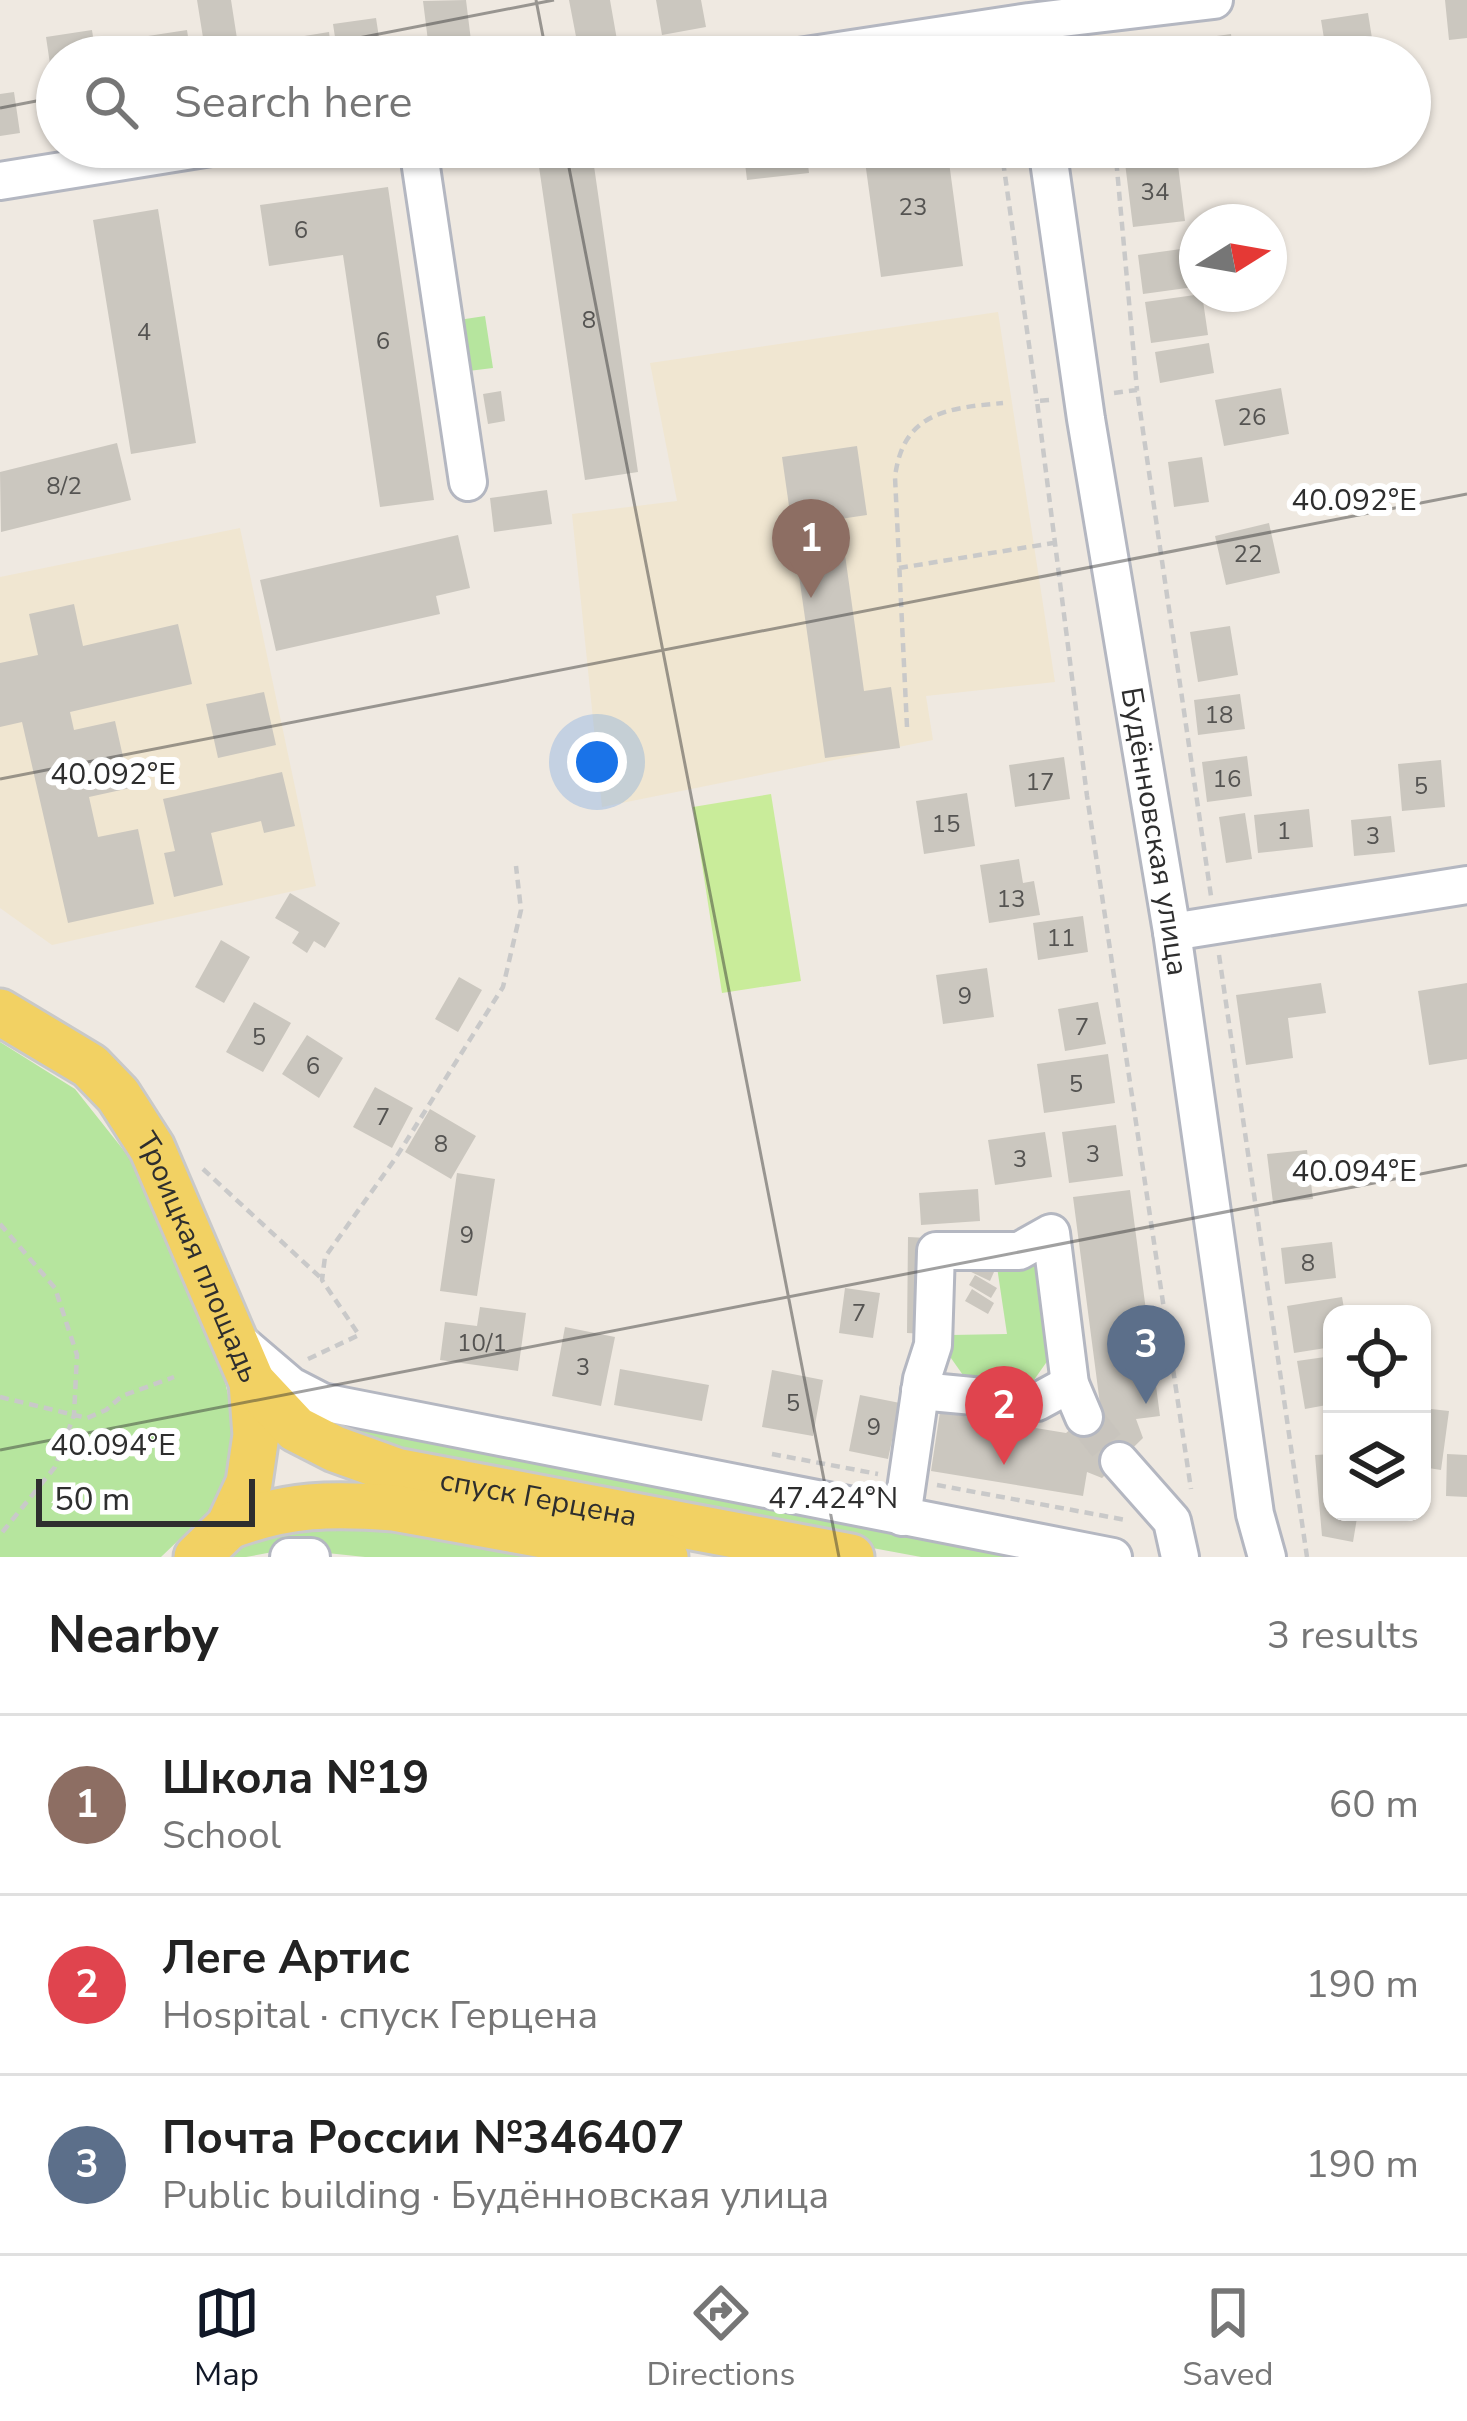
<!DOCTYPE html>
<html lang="en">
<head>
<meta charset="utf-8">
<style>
	body { margin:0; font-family:"Nunito Sans",sans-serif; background:#f2f2f2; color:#222 }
	.controls { position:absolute; right:36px; bottom:36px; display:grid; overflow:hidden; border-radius:24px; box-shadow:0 3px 9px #0004 }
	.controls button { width:108px; height:108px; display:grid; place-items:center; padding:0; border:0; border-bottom:3px solid #e0e0e0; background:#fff; color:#222; font:60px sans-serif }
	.compass { position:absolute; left:1179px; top:204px; width:108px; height:108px; border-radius:50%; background:#fff; box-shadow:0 3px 9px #0004; rotate:79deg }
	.scale { position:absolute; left:36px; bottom:30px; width:219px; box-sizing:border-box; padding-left:12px; border:6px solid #2e2e2e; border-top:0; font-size:33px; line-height:42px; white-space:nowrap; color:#2e2e2e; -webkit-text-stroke:9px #fff; paint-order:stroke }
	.you { position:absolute; left:597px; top:762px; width:42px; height:42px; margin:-30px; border:9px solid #fff; border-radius:50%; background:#1a73e8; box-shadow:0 0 0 18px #1a73e833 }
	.badge { display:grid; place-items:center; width:78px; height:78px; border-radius:50%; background:#111827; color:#fff; font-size:39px; font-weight:700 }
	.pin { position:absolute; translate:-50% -99px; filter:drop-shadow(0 3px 6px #0008) }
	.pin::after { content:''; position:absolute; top:63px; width:42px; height:36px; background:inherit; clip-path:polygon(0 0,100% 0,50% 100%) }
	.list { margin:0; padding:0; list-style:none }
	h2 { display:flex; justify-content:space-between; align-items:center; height:156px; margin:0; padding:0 48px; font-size:51px }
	h2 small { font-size:39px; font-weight:400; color:#767676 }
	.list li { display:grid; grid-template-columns:78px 1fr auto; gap:36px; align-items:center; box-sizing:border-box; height:180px; padding:0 48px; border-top:3px solid #e0e0e0 }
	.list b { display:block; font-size:45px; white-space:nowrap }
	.list p { margin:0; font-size:39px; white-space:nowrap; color:#767676 }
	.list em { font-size:39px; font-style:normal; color:#767676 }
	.icon { flex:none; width:66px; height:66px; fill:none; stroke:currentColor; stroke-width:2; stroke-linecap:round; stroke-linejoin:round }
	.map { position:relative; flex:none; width:1467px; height:1557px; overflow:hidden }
	.search { position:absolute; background:#fff; box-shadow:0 3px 9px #0004; left:36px; right:36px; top:36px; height:132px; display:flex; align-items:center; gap:30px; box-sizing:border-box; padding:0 42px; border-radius:66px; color:#767676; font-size:45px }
	.sheet { height:696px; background:#fff }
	nav { display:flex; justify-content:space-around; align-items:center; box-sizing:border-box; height:168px; border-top:3px solid #e0e0e0; background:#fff; font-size:33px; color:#767676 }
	nav a { display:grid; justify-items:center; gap:6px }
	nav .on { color:#111827 }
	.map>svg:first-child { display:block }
</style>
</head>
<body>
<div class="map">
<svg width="1467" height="1557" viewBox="0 0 1467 1557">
	<rect width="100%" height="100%" fill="#efe9e1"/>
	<path fill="#f0e6d1" d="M998 312 1055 682 926 696 933 740 602 807 572 514 677 501 650 363Z
		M240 528 316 886 52 945 0 908V577Z"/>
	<path fill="#b6e59e" d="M485 316 493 368 460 372 452 321Z
		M0 1042 75 1089 133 1162 225 1381 237 1437 231 1473 213 1507 161 1557H0Z
		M1046 1254 1060 1343 1029 1387 970 1385 946 1351 951 1335 1007 1334 997 1267Z
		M328 1414 1066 1557H921L400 1460 337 1436Z
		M315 1518 595 1557H365L289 1549 246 1557H222L250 1532Z"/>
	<path fill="#c9ec9a" d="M771 794 801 981 722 993 693 807Z"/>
	<path fill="#cbc7bf" d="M197 0H231L238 45 205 50Z
		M466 0 473 57H430L423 1Z
		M569 0H610L617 40 578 47Z
		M656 0H701L706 27 662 35Z
		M1445 0H1467V38L1449 40Z
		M1368 13 1375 57H1327L1321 20Z
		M376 18 382 57H338L333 24Z
		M92 30 96 57H57L54 91 46 37Z
		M187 30 191 57H138L135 38Z
		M329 32 332 57H295L292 38Z
		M1231 34 1234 57H1183L1181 41Z
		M14 92 20 133 0 136V94Z
		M743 147H806L809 173 747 180Z
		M863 147H947L963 266 881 277Z
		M1177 157 1185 221 1133 227 1125 163Z
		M593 159 638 472 585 480 539 167Z
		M388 187 434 500 380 507 343 255 269 266 260 205Z
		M158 209 196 443 131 454 93 220Z
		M1188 248 1194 287 1143 294 1138 255Z
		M1202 294 1208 335 1151 343 1145 302Z
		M1209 343 1214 373 1160 383 1155 352Z
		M1281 388 1289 434 1224 446 1215 400Z
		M501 391 505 421 488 424 483 394Z
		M117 443 131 500 1 532 0 472Z
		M857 446 867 515 840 519 864 691 891 687 900 748 825 758 782 457Z
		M1202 457 1209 502 1174 507 1168 462Z
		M547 490 552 524 494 532 490 498Z
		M1269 523 1280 573 1226 585 1215 536Z
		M458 535 470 588 436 596 440 614 276 651 260 580Z
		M74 604 83 646 178 624 192 684 70 712 74 730 115 721 130 788 89 797 98 837 138 829 154 904 68 923 22 722 0 727V663L38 655 29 614Z
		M1230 626 1238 675 1198 682 1190 632Z
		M264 692 276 745 218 758 206 704Z
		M1240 694 1245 729 1198 735 1194 700Z
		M1247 756 1252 796 1207 802 1202 762Z
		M1064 757 1070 799 1015 807 1009 765Z
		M1441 760 1445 807 1402 811 1398 764Z
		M282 772 295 826 264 833 261 821 211 833 223 885 174 897 164 853 175 851 163 799Z
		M967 793 975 846 924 854 916 801Z
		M1309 809 1313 847 1258 853 1254 815Z
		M1245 813 1252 859 1226 863 1219 817Z
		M1391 816 1395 852 1354 856 1351 820Z
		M1019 859 1023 883 1034 881 1040 915 989 923 980 865Z
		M290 893 340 923 325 948 314 941 307 953 292 943 299 932 275 918Z
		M1083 916 1088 952 1038 960 1033 923Z
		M221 940 250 957 224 1003 195 987Z
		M987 968 994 1017 943 1024 936 975Z
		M459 977 482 990 458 1032 435 1019Z
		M1321 983 1326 1013 1288 1018 1293 1058 1246 1065 1236 995Z
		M1467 983V1059L1429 1065 1418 991Z
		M254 1002 291 1023 263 1072 226 1052Z
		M1098 1002 1106 1044 1065 1051 1058 1009Z
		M307 1035 343 1058 319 1098 282 1074Z
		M1108 1054 1115 1103 1044 1113 1037 1064Z
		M375 1087 413 1108 392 1148 353 1127Z
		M430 1109 476 1136 451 1179 405 1152Z
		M1116 1125 1123 1176 1069 1183 1062 1132Z
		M1045 1132 1052 1177 995 1185 988 1140Z
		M1307 1150 1313 1199 1273 1203 1267 1154Z
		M457 1173 495 1179 477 1296 440 1291Z
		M978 1189 980 1221 921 1225 919 1193Z
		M1130 1190 1160 1416 1136 1419 1143 1438 1102 1478 1087 1472 1083 1496 931 1471 940 1412 1066 1433 1100 1404 1073 1197Z
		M908 1237 928 1238 927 1334 907 1333Z
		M1332 1242 1336 1278 1285 1284 1281 1248Z
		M973 1262 994 1272 990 1281 969 1271Z
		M975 1275 997 1288 991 1298 969 1285Z
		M845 1288 880 1293 873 1338 839 1333Z
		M972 1289 994 1303 988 1314 965 1301Z
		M1342 1297 1345 1314H1332V1347L1294 1353 1287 1306Z
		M480 1307 526 1313 518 1371 440 1360 445 1322 477 1326Z
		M565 1327 615 1337 601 1406 552 1396Z
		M1332 1356V1404L1305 1409 1297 1361Z
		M620 1369 709 1385 702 1421 614 1405Z
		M772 1370 823 1380 813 1436 762 1427Z
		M860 1395 900 1403 888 1459 849 1451Z
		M1422 1408 1449 1411 1441 1470 1422 1467Z
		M1332 1454V1512H1358L1353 1542 1322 1536 1315 1455Z
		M1447 1454 1467 1455V1497L1446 1496Z"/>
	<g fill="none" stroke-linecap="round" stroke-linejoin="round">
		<path stroke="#c8c4bd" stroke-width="36" stroke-dasharray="36 18" stroke-linecap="butt" d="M1084 1417 1119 1461"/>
		<g stroke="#b4b7c1" stroke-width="42">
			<g id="minor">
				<path d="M799 57 1029 22 1214 0"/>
				<path d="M418 147 468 482"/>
				<path id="s1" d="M1047 147 1086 419 1172 932 1255 1514 1267 1557"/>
				<path d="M0 181 211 147"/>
				<path d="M1172 932 1467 885"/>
				<path d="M243 1345 291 1386 322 1402 1113 1557"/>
				<path d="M920 1391 1037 1402 1070 1384"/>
				<path d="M1119 1461 1172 1521 1180 1557"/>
				<path d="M902 1517 922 1379 933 1345 936 1251H1019L1051 1233 1070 1384 1084 1417"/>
				<path d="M289 1557H311"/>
			</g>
		</g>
		<g stroke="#c9c9c9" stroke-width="51">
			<g id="major">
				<path id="s2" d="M0 1012 90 1066 118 1095 152 1148 252 1382 256 1435 249 1483 229 1526 197 1557"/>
				<path id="s3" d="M252 1382 296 1429 335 1449 396 1471 851 1557"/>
				<path d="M229 1526C289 1504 331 1503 394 1508L665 1557"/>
			</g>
		</g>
		<path stroke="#c9c9c9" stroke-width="4.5" stroke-dasharray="9 6" stroke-linecap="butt" d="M1001 147 1037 401
			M1115 147 1137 390
			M1114 393 1137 390 1211 896
			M1049 400 1037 401 1087 796 1191 1489
			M899 568 1053 543
			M907 727 895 477C903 412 948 408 1003 403
			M1219 955 1307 1557
			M203 1169 322 1279
			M0 1224 55 1288 77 1355 74 1415 55 1467 0 1535
			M308 1359 359 1335 322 1280 325 1257 395 1159 503 987 521 910 516 866
			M0 1397 87 1418 106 1410 122 1396 174 1377
			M772 1454 878 1474
			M937 1485 1126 1520"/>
		<use href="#minor" stroke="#fff" stroke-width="36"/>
		<use href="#major" stroke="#f2d163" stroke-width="45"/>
	</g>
	<path fill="none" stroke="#2e2e2e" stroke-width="3" stroke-opacity="0.45" d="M536 0 547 57M261 57 554 0M0 108 57 97M565 147 839 1557M0 779 1467 494M0 1450 1467 1165"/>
	<g text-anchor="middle" stroke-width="12" stroke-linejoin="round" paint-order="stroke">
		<g font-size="24" fill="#555452">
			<text x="1155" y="200">34</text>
			<text x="913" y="215">23</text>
			<text x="301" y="238">6</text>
			<text x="589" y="328">8</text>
			<text x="144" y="340">4</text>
			<text x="383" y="349">6</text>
			<text x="1252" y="425">26</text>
			<text x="64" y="494">8/2</text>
			<text x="1248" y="562">22</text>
			<text x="1219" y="723">18</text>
			<text x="1227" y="787">16</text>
			<text x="1040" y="790">17</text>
			<text x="1421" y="794">5</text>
			<text x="946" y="832">15</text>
			<text x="1284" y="839">1</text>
			<text x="1373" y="844">3</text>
			<text x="1011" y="907">13</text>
			<text x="1061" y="946">11</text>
			<text x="965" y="1004">9</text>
			<text x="1082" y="1035">7</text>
			<text x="259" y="1045">5</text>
			<text x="313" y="1074">6</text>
			<text x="1076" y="1092">5</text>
			<text x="383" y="1125">7</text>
			<text x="441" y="1152">8</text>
			<text x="1093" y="1162">3</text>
			<text x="1020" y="1167">3</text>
			<text x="467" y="1243">9</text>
			<text x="1308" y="1271">8</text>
			<text x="859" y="1321">7</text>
			<text x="482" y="1351">10/1</text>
			<text x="583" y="1375">3</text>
			<text x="793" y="1411">5</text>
			<text x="874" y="1435">9</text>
		</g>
		<g font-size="30" fill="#2e2e2e" stroke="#fff">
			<text dy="10" stroke="none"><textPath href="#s1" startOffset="693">Будённовская улица</textPath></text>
			<text dy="10" stroke="none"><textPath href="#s2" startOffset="327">Троицкая площадь</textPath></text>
			<text dy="10" stroke="none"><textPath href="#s3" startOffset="318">спуск Герцена</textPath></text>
		</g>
	</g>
	<g font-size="30" text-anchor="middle" fill="#2e2e2e" stroke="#fff" stroke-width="12" stroke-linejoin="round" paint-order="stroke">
		<text x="1354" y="510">40.092°E</text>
		<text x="113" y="784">40.092°E</text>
		<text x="1354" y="1181">40.094°E</text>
		<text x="113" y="1455">40.094°E</text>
		<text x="833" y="1508">47.424°N</text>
	</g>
</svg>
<div class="controls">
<button><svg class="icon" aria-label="locate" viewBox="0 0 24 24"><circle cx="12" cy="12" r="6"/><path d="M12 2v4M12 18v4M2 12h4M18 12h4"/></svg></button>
<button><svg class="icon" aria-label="layers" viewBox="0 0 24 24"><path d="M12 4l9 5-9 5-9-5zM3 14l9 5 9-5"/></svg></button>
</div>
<svg class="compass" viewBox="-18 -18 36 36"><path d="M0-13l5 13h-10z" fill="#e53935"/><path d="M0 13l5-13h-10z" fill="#767676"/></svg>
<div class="scale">50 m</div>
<div class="you"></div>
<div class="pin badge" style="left:811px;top:598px;background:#8d6e63">1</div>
<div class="pin badge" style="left:1004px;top:1465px;background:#e0444e">2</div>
<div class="pin badge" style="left:1146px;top:1404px;background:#5c6f8a">3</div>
<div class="search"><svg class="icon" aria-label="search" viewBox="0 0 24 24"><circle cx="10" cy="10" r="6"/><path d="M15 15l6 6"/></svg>Search here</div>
</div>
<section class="sheet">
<h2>Nearby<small>3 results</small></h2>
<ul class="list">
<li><span class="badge" style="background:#8d6e63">1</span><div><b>Школа №19</b><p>School</p></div><em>60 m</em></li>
<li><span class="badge" style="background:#e0444e">2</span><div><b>Леге Артис</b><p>Hospital · спуск Герцена</p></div><em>190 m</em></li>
<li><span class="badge" style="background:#5c6f8a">3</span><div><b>Почта России №346407</b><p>Public building · Будённовская улица</p></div><em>190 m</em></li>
</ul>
</section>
<nav>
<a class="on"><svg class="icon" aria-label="map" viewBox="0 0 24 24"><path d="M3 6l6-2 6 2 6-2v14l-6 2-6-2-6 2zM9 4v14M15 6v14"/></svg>Map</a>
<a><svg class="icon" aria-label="directions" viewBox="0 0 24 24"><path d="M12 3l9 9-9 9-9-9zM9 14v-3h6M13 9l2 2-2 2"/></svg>Directions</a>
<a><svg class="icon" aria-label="saved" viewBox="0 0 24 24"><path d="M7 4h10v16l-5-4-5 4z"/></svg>Saved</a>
</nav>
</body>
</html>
